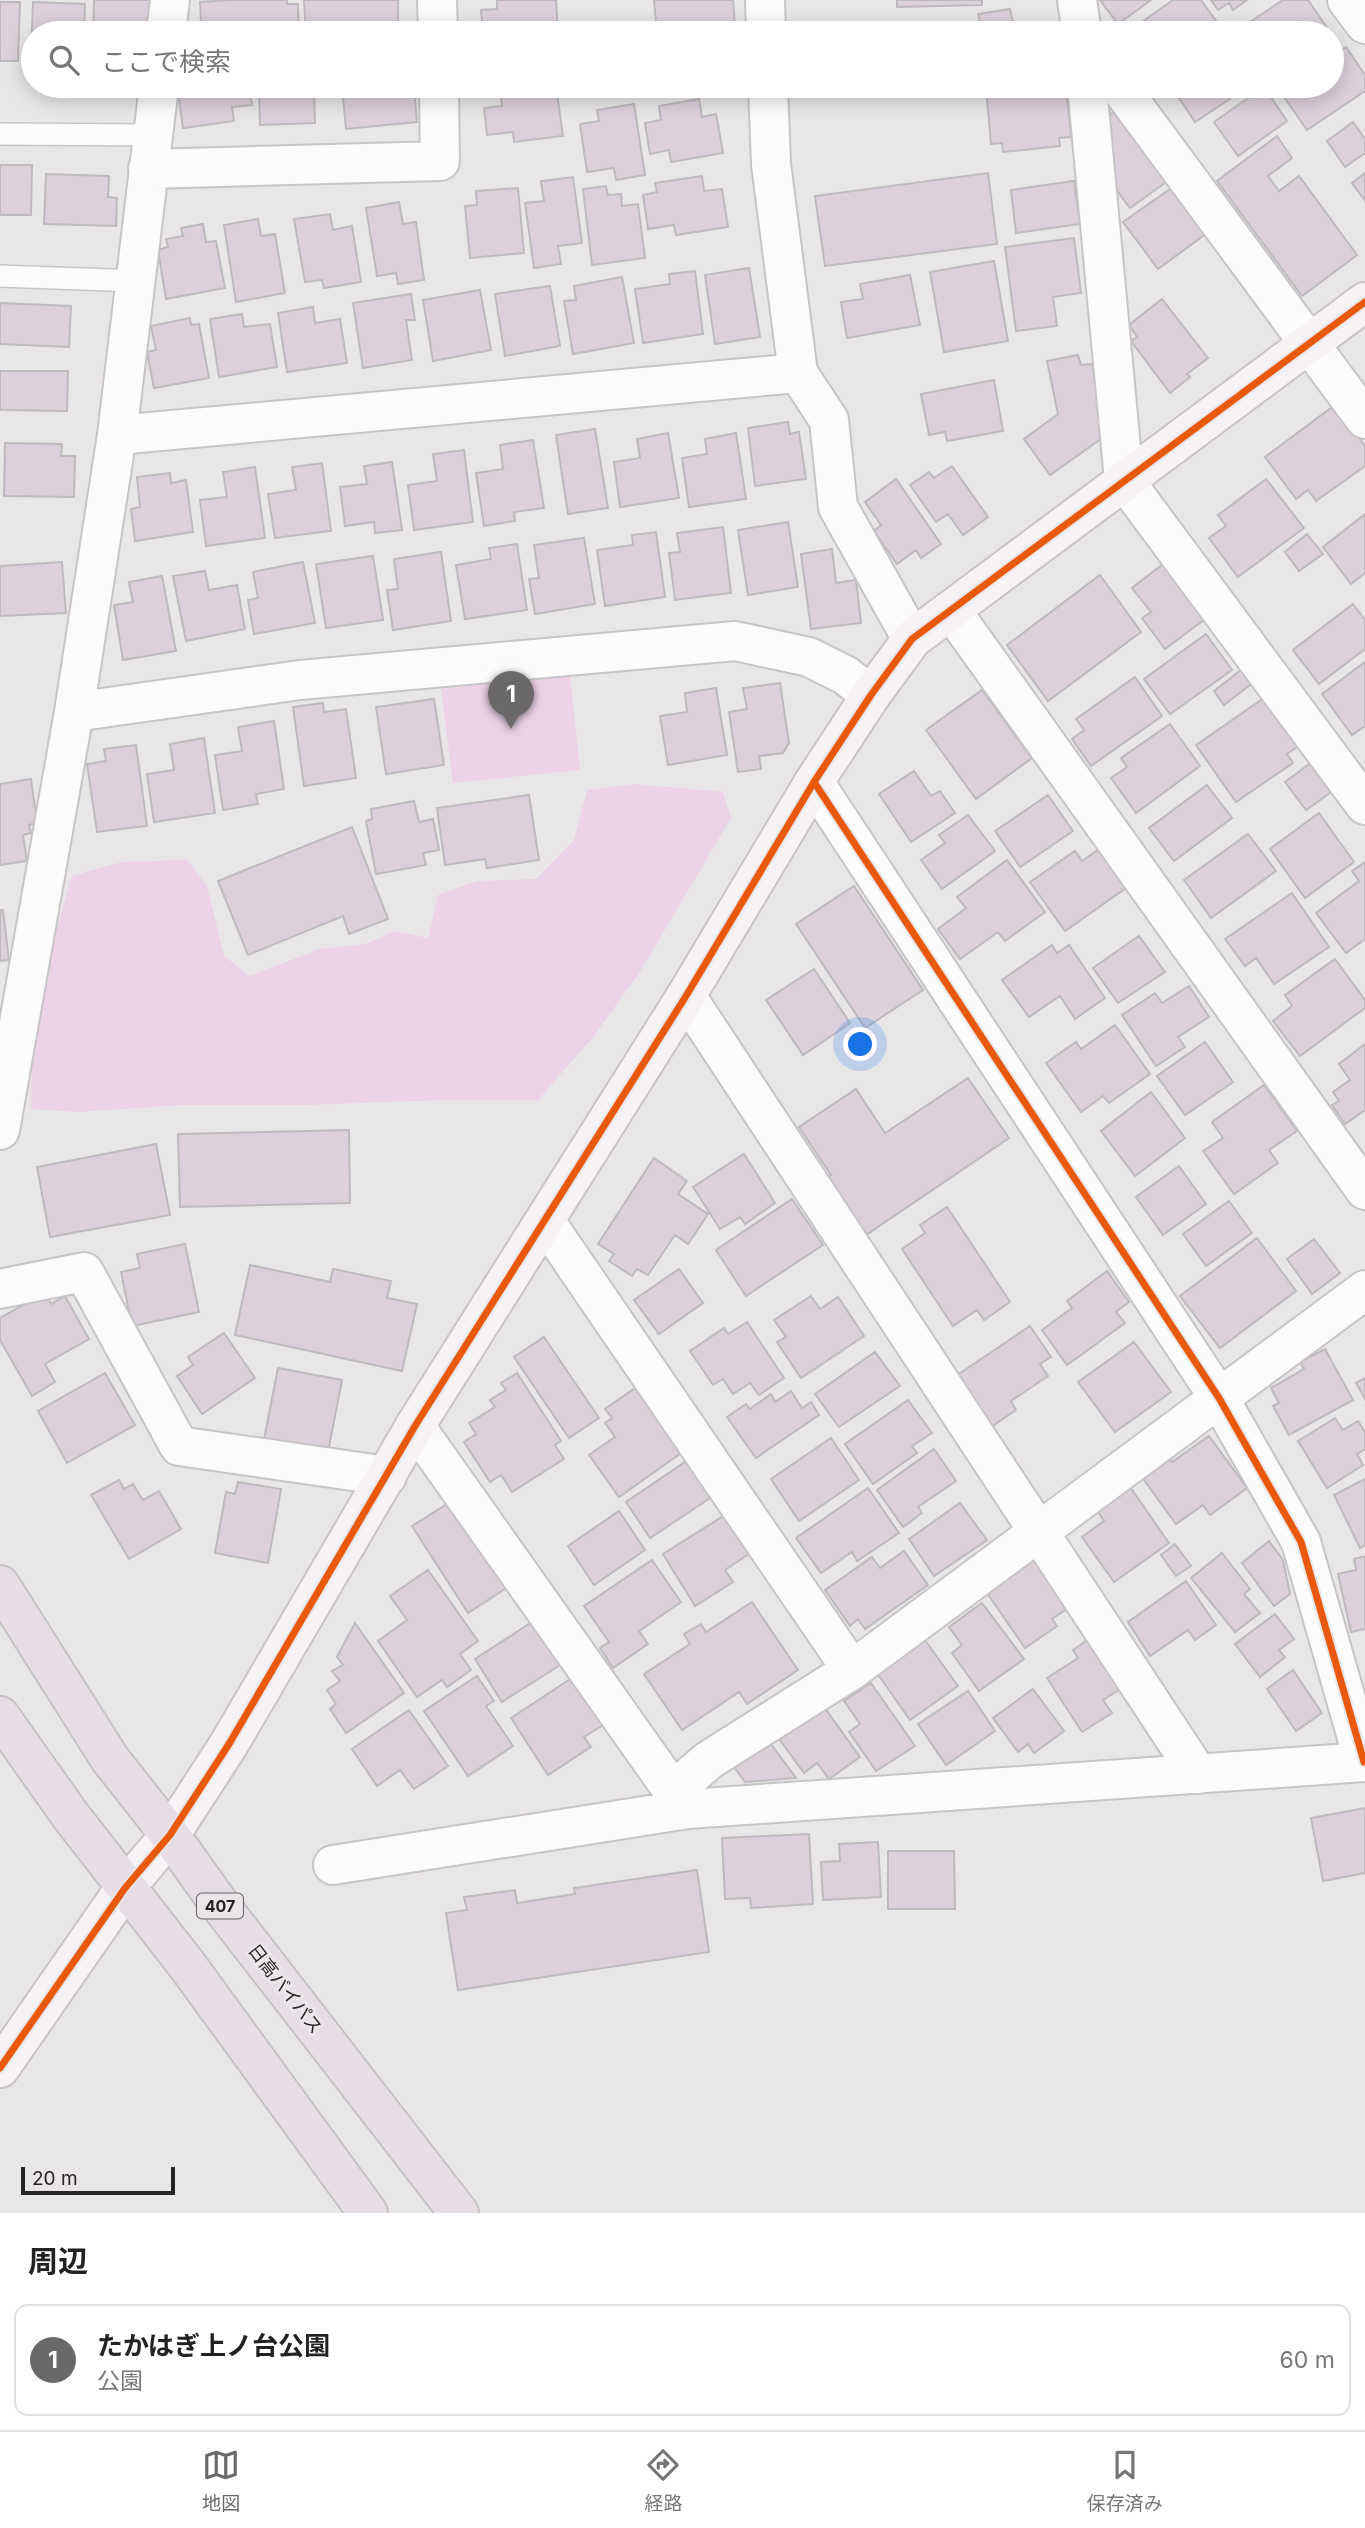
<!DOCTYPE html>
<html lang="ja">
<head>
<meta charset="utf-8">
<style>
	body { margin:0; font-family:Inter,"Noto Sans JP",sans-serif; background:#f6f6f6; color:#222 }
	.scale { position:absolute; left:21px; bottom:18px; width:154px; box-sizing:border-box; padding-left:7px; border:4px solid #252425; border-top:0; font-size:19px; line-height:24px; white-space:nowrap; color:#252425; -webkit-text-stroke:5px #eae5e9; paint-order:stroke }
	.you { position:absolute; left:861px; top:1045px; width:24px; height:24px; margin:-18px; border:5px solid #fff; border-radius:50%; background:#1a73e8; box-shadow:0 0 0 10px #1a73e833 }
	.badge { display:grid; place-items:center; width:46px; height:46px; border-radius:50%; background:#6a6869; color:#fff; font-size:23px; font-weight:700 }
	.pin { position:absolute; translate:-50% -58px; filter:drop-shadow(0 2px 4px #0008) }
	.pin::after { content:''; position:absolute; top:37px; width:24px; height:21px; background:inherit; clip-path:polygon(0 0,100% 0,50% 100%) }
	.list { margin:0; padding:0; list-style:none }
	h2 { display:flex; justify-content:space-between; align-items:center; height:91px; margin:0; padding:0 28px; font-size:30px }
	h2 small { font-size:23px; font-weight:400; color:#767676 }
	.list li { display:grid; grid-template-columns:46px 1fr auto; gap:21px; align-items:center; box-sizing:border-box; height:112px; margin:0 14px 14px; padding:0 14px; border:2px solid #e0e0e0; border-radius:14px }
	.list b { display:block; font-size:26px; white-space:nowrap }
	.list p { margin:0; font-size:23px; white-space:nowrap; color:#767676 }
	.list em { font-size:23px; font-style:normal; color:#767676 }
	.icon { flex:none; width:38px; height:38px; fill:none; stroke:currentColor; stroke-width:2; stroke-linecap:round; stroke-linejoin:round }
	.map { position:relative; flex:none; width:1365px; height:2213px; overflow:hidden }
	.search { position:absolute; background:#fff; box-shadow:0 4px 18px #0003; left:21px; right:21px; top:21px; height:77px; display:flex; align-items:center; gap:18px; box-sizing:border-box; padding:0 24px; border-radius:38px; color:#767676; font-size:26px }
	.sheet { height:217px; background:#fff }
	nav { display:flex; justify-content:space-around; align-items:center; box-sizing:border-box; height:98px; border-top:2px solid #e0e0e0; background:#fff; font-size:19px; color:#767676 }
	nav a { display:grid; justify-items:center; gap:4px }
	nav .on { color:#6a6869 }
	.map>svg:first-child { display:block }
</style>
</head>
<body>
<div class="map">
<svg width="1365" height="2213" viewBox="0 0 1365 2213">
	<rect width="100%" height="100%" fill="#e9e6e8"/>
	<path fill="#ebd2e7" d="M570 676 580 770 453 783 441 689Z
		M636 784 723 792 731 818 638 975 593 1037 538 1100H442L306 1105H181L78 1112 31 1109 32 1054 54 939 72 876 122 862 187 860 207 886 224 956 250 976 320 949 366 944 394 931 428 938 438 895 477 881 536 879 574 840 587 790Z"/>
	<path fill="#dcd0db" stroke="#bcbabc" stroke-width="2" d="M94 0H150L149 33H93Z
		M231 0H287V4H298L299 33H215V22L201 23 200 2Z
		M304 0H398V25H384L385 33H306Z
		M497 0H556L558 33H483L481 10 497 9Z
		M654 0H733L735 27 716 29V33H657Z
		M897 0H982V5L897 7Z
		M1100 0H1151L1118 24Z
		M1173 0H1201L1219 25 1208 33H1130L1129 31Z
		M1211 0H1247L1233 10 1229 3 1218 10Z
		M1283 0H1308L1330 32 1243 33 1240 29Z
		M0 2H20L18 61H0Z
		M33 2 85 4 84 33H33V78H30Z
		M1010 9 1014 27 982 32 978 14Z
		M1346 47 1365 75V91L1307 130 1280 91 1288 86H1332V56Z
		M188 86H249L252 105 232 107 234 121 183 128 178 91 188 89Z
		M259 86H301V90H314L315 123 260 125Z
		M354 86H414L417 122 346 129 342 87Z
		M516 86H556L563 136 514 142 513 132 487 135 484 108 502 106 500 88Z
		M1005 86H1066L1071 137 1059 138 1060 146 1003 152 1002 143 991 144 986 88Z
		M1171 86H1233L1225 91 1230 99 1195 122Z
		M1264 87 1287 121 1238 156 1214 122Z
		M699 99 702 117 716 114 723 153 671 162 669 150 650 154 645 123 661 120 659 106Z
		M634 104 645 175 616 180 614 168 587 172 580 124 599 121 597 110Z
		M1121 107 1173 177 1130 208 1115 188 1106 118Z
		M1353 122 1365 139V153L1345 167 1327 141Z
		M1277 136 1292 158 1268 176 1279 191 1299 176 1357 255 1302 296 1217 181Z
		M0 165H32L31 215H0Z
		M988 173 997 244 825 266 815 196Z
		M1365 173V201L1352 183Z
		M46 174 109 176 108 197 117 198 116 226 44 224Z
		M702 176 704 191 722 189 728 227 676 235 674 225 648 229 643 195 657 192 655 183Z
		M573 177 582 243 558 246 561 264 534 268 525 203 544 201 541 181Z
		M1074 181 1080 224 1016 233 1011 190Z
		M1176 185 1210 231 1158 269 1123 222Z
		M606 186 608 195 621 194 622 206 638 204 645 258 592 265 583 189Z
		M518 188 524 253 470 258 465 206 477 205 476 191Z
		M399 202 403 224 416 222 424 280 398 284 396 273 377 276 366 208Z
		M330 214 333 230 352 226 361 282 324 288 322 280 305 282 294 219Z
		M258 219 261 236 275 234 285 293 236 302 224 225Z
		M203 224 206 242 216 241 225 288 166 299 158 250 168 247 166 239 183 236 181 228Z
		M1074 238 1081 293 1053 297 1057 326 1016 331 1005 247Z
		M994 261 1008 341 944 352 930 272Z
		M749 268 760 337 715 344 705 275Z
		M695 271 703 334 643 343 635 289 670 284 669 274Z
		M910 275 920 325 847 338 841 302 863 299 860 284Z
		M622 277 634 343 573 354 564 301 576 300 574 286Z
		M550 286 560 346 505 356 495 294Z
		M480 290 491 350 433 361 423 300Z
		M411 294 415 320H406L412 360 363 368 353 303Z
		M1162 299 1208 358 1187 374 1190 377 1170 393 1131 341 1137 337 1129 325Z
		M0 303 71 306 69 347 0 344Z
		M313 307 315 323 340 319 347 363 287 372 278 313Z
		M242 314 244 327 270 324 277 367 219 377 210 319Z
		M190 318 191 325 199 324 209 378 154 388 147 352 156 350 151 326Z
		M1078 355 1081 365 1092 364 1105 436 1050 475 1024 439 1058 414 1047 361Z
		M0 371H68L67 411 0 410Z
		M994 380 1003 431 947 441 945 432 929 435 921 394Z
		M1335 405 1365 446V466L1316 501 1308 490 1296 499 1265 457Z
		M788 422 790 434 799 432 806 479 755 486 748 428Z
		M595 429 608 508 568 514 556 435Z
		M668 433 679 498 620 507 614 462 640 458 637 439Z
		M736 433 746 499 689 507 682 458 707 454 705 439Z
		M533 440 544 508 514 512 515 521 484 526 476 473 503 469 500 445Z
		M5 443 62 444 61 456H75L74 497 4 496Z
		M464 450 473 522 414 530 408 485 437 481 433 454Z
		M392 462 402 530 375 533 374 522 345 526 340 487 367 484 364 466Z
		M322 463 331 531 275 538 268 494 296 490 292 467Z
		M952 466 988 517 963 535 948 514 936 522 910 485 929 472 934 478Z
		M255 467 265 538 206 546 200 500 227 497 223 472Z
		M170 473 171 483 186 480 193 532 135 541 131 509 140 507 137 477Z
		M896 479 941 544 921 558 916 550 897 564 874 531 881 525 865 502Z
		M1266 479 1304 528 1238 577 1209 538 1226 526 1218 515Z
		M1365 514V573L1351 584 1323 547Z
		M788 522 798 587 748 595 738 530Z
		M723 527 731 593 675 600 669 553 680 552 677 533Z
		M656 532 665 597 605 606 597 550 633 545 632 535Z
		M1307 534 1323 554 1299 571 1285 552Z
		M584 538 595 604 535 614 529 579 539 578 534 545Z
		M517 544 527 610 465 619 456 565 491 559 489 548Z
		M832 549 836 583 856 580 861 623 811 629 801 554Z
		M441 552 451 621 393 630 387 590 398 589 394 559Z
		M373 556 383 620 326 628 316 564Z
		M1167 561 1209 616 1165 649 1142 618 1151 612 1132 588Z
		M62 562 66 613 0 616V566Z
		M303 562 315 623 254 634 248 600 258 598 253 572Z
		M205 571 209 590 237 585 245 629 186 641 173 576Z
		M1100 575 1141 632 1048 701 1007 645Z
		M162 576 176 651 123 660 114 605 133 602 129 582Z
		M1353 604 1365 620V649L1319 684 1293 650Z
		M1206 634 1232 670 1170 714 1144 679Z
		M1365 662V726L1352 735 1322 694Z
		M1245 667 1255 681 1224 705 1214 691Z
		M1135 677 1162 716 1091 766 1072 739 1084 730 1076 719Z
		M780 683 789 743 783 753 759 756 761 769 738 772 729 712 747 709 743 688Z
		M716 688 727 755 668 765 660 716 687 712 685 693Z
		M982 690 1032 758 976 799 926 730Z
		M1267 696 1300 745 1287 754 1293 763 1236 802 1196 745Z
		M434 699 444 765 386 774 376 707Z
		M323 703 324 712 346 709 356 778 304 786 293 707Z
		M274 721 284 789 256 794 258 804 223 810 215 755 242 751 238 727Z
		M1170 724 1200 766 1136 813 1111 778 1127 767 1121 758Z
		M204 738 215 813 154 822 147 774 174 770 170 744Z
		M136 745 147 826 97 832 87 764 106 761 104 749Z
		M1316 759 1337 788 1306 810 1285 782Z
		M914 771 931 796 940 791 955 813 911 842 879 794Z
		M31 779 37 823 29 825 31 833 23 835 27 861 0 865V784Z
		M1207 785 1232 818 1174 861 1149 828Z
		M529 795 539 860 487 868 485 859 445 865 437 808Z
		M1048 795 1073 831 1020 867 995 831Z
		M414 801 419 822 433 819 439 850 423 853 426 865 376 874 366 821 372 819 371 809Z
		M1319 813 1354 862 1305 898 1270 849Z
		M968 815 995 851 942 889 921 860 945 843 939 835Z
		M352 827 388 919 349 934 343 916 248 955 218 881Z
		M1248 834 1276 871 1211 918 1184 880Z
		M1099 849 1126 888 1065 931 1030 882 1075 851 1082 861Z
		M1007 860 1045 912 1005 941 998 932 960 959 938 929 966 908 957 897Z
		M1365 862V939L1346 953 1316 913 1359 881 1352 871Z
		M854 886 923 990 865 1028 796 924Z
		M1292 893 1329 947 1274 984 1256 958 1245 966 1225 939Z
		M0 910H3L9 960 0 961Z
		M1139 936 1165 972 1118 1003 1093 968Z
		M1052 945 1057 953 1069 945 1105 998 1075 1019 1060 996 1029 1017 1002 980Z
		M1335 959 1365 1000V1008L1300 1056 1273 1021 1292 1006 1285 995Z
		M814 969 850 1023 803 1055 766 1000Z
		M1189 986 1209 1017 1178 1037 1185 1047 1156 1066 1122 1015 1155 993 1162 1003Z
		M1115 1025 1150 1074 1109 1103 1103 1096 1081 1112 1046 1063 1076 1042 1081 1049Z
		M1205 1042 1233 1082 1185 1115 1157 1076Z
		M1365 1044V1110L1345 1124 1332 1105 1339 1101 1333 1092 1350 1080 1339 1064Z
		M968 1078 1009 1138 863 1237 825 1179 831 1175 799 1127 856 1089 885 1133Z
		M1264 1085 1297 1131 1269 1150 1278 1163 1234 1194 1203 1151 1223 1138 1212 1122Z
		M1151 1092 1185 1138 1135 1176 1101 1131Z
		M349 1130 350 1203 180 1207 178 1134Z
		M156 1144 170 1215 50 1237 37 1167Z
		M744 1154 775 1203 745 1224 740 1217 720 1229 693 1187Z
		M654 1158 687 1181 678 1194 708 1214 688 1244 675 1235 648 1275 637 1269 632 1276 609 1261 614 1254 598 1244Z
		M1179 1166 1206 1204 1163 1235 1136 1197Z
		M792 1199 823 1245 746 1296 716 1250Z
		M1229 1201 1252 1233 1206 1266 1183 1234Z
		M947 1207 1010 1302 984 1320 977 1310 953 1326 902 1249 925 1233 920 1225Z
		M1257 1238 1296 1291 1220 1348 1180 1296Z
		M1314 1239 1340 1273 1312 1294 1287 1259Z
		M185 1244 199 1312 132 1326 121 1272 140 1268 137 1254Z
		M250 1265 330 1282 333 1269 391 1281 387 1298 417 1304 402 1371 235 1335Z
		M679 1269 703 1303 659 1334 634 1300Z
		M1107 1271 1129 1302 1116 1312 1125 1323 1067 1365 1042 1330 1072 1308 1067 1301Z
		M45 1293 51 1304 65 1296 89 1339 45 1364 55 1382 32 1396 0 1340V1318Z
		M811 1296 820 1309 838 1297 864 1336 801 1378 777 1342 786 1337 774 1320Z
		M747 1322 784 1378 759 1395 750 1383 733 1394 723 1379 713 1385 690 1351 724 1328 728 1334Z
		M1030 1326 1051 1357 1040 1364 1048 1376 1011 1401 1016 1410 991 1427 956 1376Z
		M224 1333 255 1378 202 1414 177 1376 193 1365 188 1357Z
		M544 1337 599 1418 569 1438 514 1357Z
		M1134 1342 1171 1392 1115 1432 1078 1382Z
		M1325 1349 1353 1400 1289 1435 1273 1406 1279 1403 1271 1388 1304 1369 1300 1362Z
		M875 1352 900 1386 839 1427 815 1394Z
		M278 1368 342 1380 328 1452 264 1440Z
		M105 1373 135 1425 67 1463 38 1411Z
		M517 1373 561 1441 555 1445 564 1459 512 1492 501 1475 490 1482 464 1442 476 1434 469 1423 495 1407 490 1400 506 1390 501 1383Z
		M1365 1378V1399L1356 1383Z
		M638 1386 684 1451 619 1497 589 1455 615 1437 605 1423 612 1418 605 1409Z
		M791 1391 802 1408 811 1402 819 1415 756 1458 727 1417 746 1404 750 1409 771 1394 775 1402Z
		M908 1400 932 1433 912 1446 917 1453 873 1484 845 1444Z
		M1335 1418 1343 1430 1358 1421 1365 1432V1449L1357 1454 1363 1465 1327 1488 1298 1441Z
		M1209 1436 1247 1488 1210 1515 1203 1505 1176 1524 1138 1472 1166 1453 1172 1462Z
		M831 1438 859 1480 799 1521 771 1479Z
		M934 1449 956 1481 918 1507 922 1513 903 1527 877 1490Z
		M688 1460 713 1496 650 1538 626 1502Z
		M1365 1479V1545L1360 1548 1334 1495Z
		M119 1480 124 1489 133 1484 143 1500 159 1491 181 1529 129 1559 91 1495Z
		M238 1482 281 1489 268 1563 215 1553 226 1492 235 1494Z
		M1128 1484 1169 1543 1114 1582 1082 1537 1104 1521 1095 1507Z
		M868 1488 899 1533 857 1561 852 1552 821 1573 796 1538Z
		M458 1497 514 1583 468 1613 412 1526Z
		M960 1503 987 1540 934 1576 909 1539Z
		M619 1511 645 1550 594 1585 568 1546Z
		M728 1513 752 1552 725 1570 733 1582 695 1606 663 1554Z
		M1269 1541 1283 1560 1290 1594 1274 1606 1242 1563Z
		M1175 1544 1191 1566 1176 1576 1161 1555Z
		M904 1551 928 1585 865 1629 858 1619 850 1626 825 1590 872 1557 880 1568Z
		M1222 1553 1250 1589 1244 1594 1260 1613 1235 1632 1191 1578Z
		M1365 1556V1629L1351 1632 1338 1574 1356 1570 1354 1559Z
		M1038 1558 1071 1606 1052 1619 1057 1626 1025 1648 987 1593Z
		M652 1560 681 1602 639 1631 648 1644 613 1668 600 1648 609 1642 584 1606Z
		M428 1570 478 1641 460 1654 471 1670 447 1687 442 1680 417 1697 378 1641 407 1620 390 1596Z
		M1186 1581 1216 1625 1195 1640 1188 1630 1150 1656 1128 1622Z
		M752 1602 798 1670 747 1704 739 1692 682 1730 644 1674 690 1644 684 1634 701 1624 706 1632Z
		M982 1603 1024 1659 979 1691 952 1653 962 1645 949 1627Z
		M1275 1614 1294 1639 1279 1650 1285 1657 1260 1677 1235 1644Z
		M532 1622 560 1665 502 1702 475 1659Z
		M355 1623 404 1693 346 1733 330 1709 336 1704 327 1690 340 1681 332 1671 343 1665 337 1657Z
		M922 1636 958 1686 910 1720 875 1670Z
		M1092 1637 1125 1686 1103 1700 1112 1713 1082 1732 1047 1678 1078 1658 1073 1650Z
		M1293 1670 1322 1713 1296 1731 1267 1689Z
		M477 1676 494 1701 486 1706 513 1746 468 1776 424 1711Z
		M572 1678 603 1725 584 1737 591 1747 548 1775 511 1718Z
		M871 1683 915 1746 876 1771 849 1732 860 1724 844 1701Z
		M1033 1689 1064 1731 1034 1753 1028 1744 1018 1752 993 1718Z
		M968 1691 995 1731 946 1765 918 1724Z
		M822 1704 860 1757 829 1779 817 1763 804 1773 777 1736Z
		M409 1710 448 1766 414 1789 400 1770 377 1786 352 1749Z
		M768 1740 796 1778 745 1782 734 1767Z
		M1365 1808V1873L1323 1881 1311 1818Z
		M809 1834 813 1904 751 1908 750 1898 725 1899 722 1838Z
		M878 1842 881 1897 823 1900 821 1862 840 1861 839 1844Z
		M888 1851H954L955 1909H888Z
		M697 1870 709 1952 458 1990 446 1913 467 1910 464 1897 515 1890 517 1903 575 1894 574 1888Z"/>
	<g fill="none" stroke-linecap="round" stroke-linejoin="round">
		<g stroke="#c7c4c6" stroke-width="24">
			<path id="lane" d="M0 134 152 135
				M0 276 137 281"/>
		</g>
		<g stroke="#c7c4c6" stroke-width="42">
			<path id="street" d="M437 0 438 33
				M765 0 766 33
				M1077 0 1082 33
				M1347 0 1365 24
				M166 33 170 0
				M768 86 771 164 798 373 829 420 838 507 912 639
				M1087 86 1124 480 1365 805
				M1119 86 1365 419
				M148 169 440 161 439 86
				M117 435 798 373
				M951 610 1365 1190
				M74 712 300 680 735 641 809 657 845 675 871 695
				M814 782 1219 1398 1301 1542 1364 1762
				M686 996 1198 1774
				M0 1130 74 712 117 435 159 86
				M545 1221 852 1670
				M0 1289 84 1272 179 1446 387 1476
				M415 1426 673 1791 688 1809
				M673 1791 709 1760 852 1670 1365 1290
				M333 1865 688 1809 1365 1762"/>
		</g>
		<g stroke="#c7c4c6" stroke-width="42">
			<path id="secondary" d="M0 2068 125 1888 170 1835 229 1744 415 1426 686 996 814 782 871 695 912 639 1365 302"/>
		</g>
		<g stroke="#c3c2c3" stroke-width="42">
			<path id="highway" d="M0 1585 110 1759 170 1835 220 1905 459 2213
				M0 1716 70 1815 187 1965 368 2213"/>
		</g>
		<use href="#lane" stroke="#fcfbfc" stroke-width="21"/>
		<use href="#street" stroke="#fcfbfc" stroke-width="38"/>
		<use href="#secondary" stroke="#f6f2f5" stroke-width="38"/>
		<use href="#highway" stroke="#e6dde5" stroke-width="38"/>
		<g stroke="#eae5e9" stroke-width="11">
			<path id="cycleway" d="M814 782 1219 1398 1301 1542 1364 1762
				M0 2068 125 1888 170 1835 229 1744 415 1426 686 996 814 782 871 695 912 639 1365 302"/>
		</g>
		<use href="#cycleway" stroke="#e8590c" stroke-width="7"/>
	</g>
	<g text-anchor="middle" stroke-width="7" stroke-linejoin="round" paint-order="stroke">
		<rect fill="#eae5e9" stroke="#605e60" stroke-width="2" x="197" y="1893.5" width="46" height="25" rx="5"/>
		<g font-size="16" font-weight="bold" fill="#252425">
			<text x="220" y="1912">407</text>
		</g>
		<g font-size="18" fill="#252425" stroke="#eae5e9">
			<text transform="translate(285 1989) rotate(52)" y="6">日高バイパス</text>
		</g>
	</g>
</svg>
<div class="scale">20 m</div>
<div class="you"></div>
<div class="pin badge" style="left:511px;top:729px">1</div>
<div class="search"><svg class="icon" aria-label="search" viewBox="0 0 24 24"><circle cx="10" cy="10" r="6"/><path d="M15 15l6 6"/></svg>ここで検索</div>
</div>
<section class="sheet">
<h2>周辺<small></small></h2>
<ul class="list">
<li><span class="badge">1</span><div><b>たかはぎ上ノ台公園</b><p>公園</p></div><em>60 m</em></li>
</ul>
</section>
<nav>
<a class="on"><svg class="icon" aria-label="map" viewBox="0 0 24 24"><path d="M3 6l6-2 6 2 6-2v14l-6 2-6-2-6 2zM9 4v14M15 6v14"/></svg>地図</a>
<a><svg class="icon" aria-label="directions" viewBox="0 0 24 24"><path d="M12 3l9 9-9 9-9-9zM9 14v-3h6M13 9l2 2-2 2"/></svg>経路</a>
<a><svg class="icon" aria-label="saved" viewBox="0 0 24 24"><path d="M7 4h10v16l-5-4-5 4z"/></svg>保存済み</a>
</nav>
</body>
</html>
